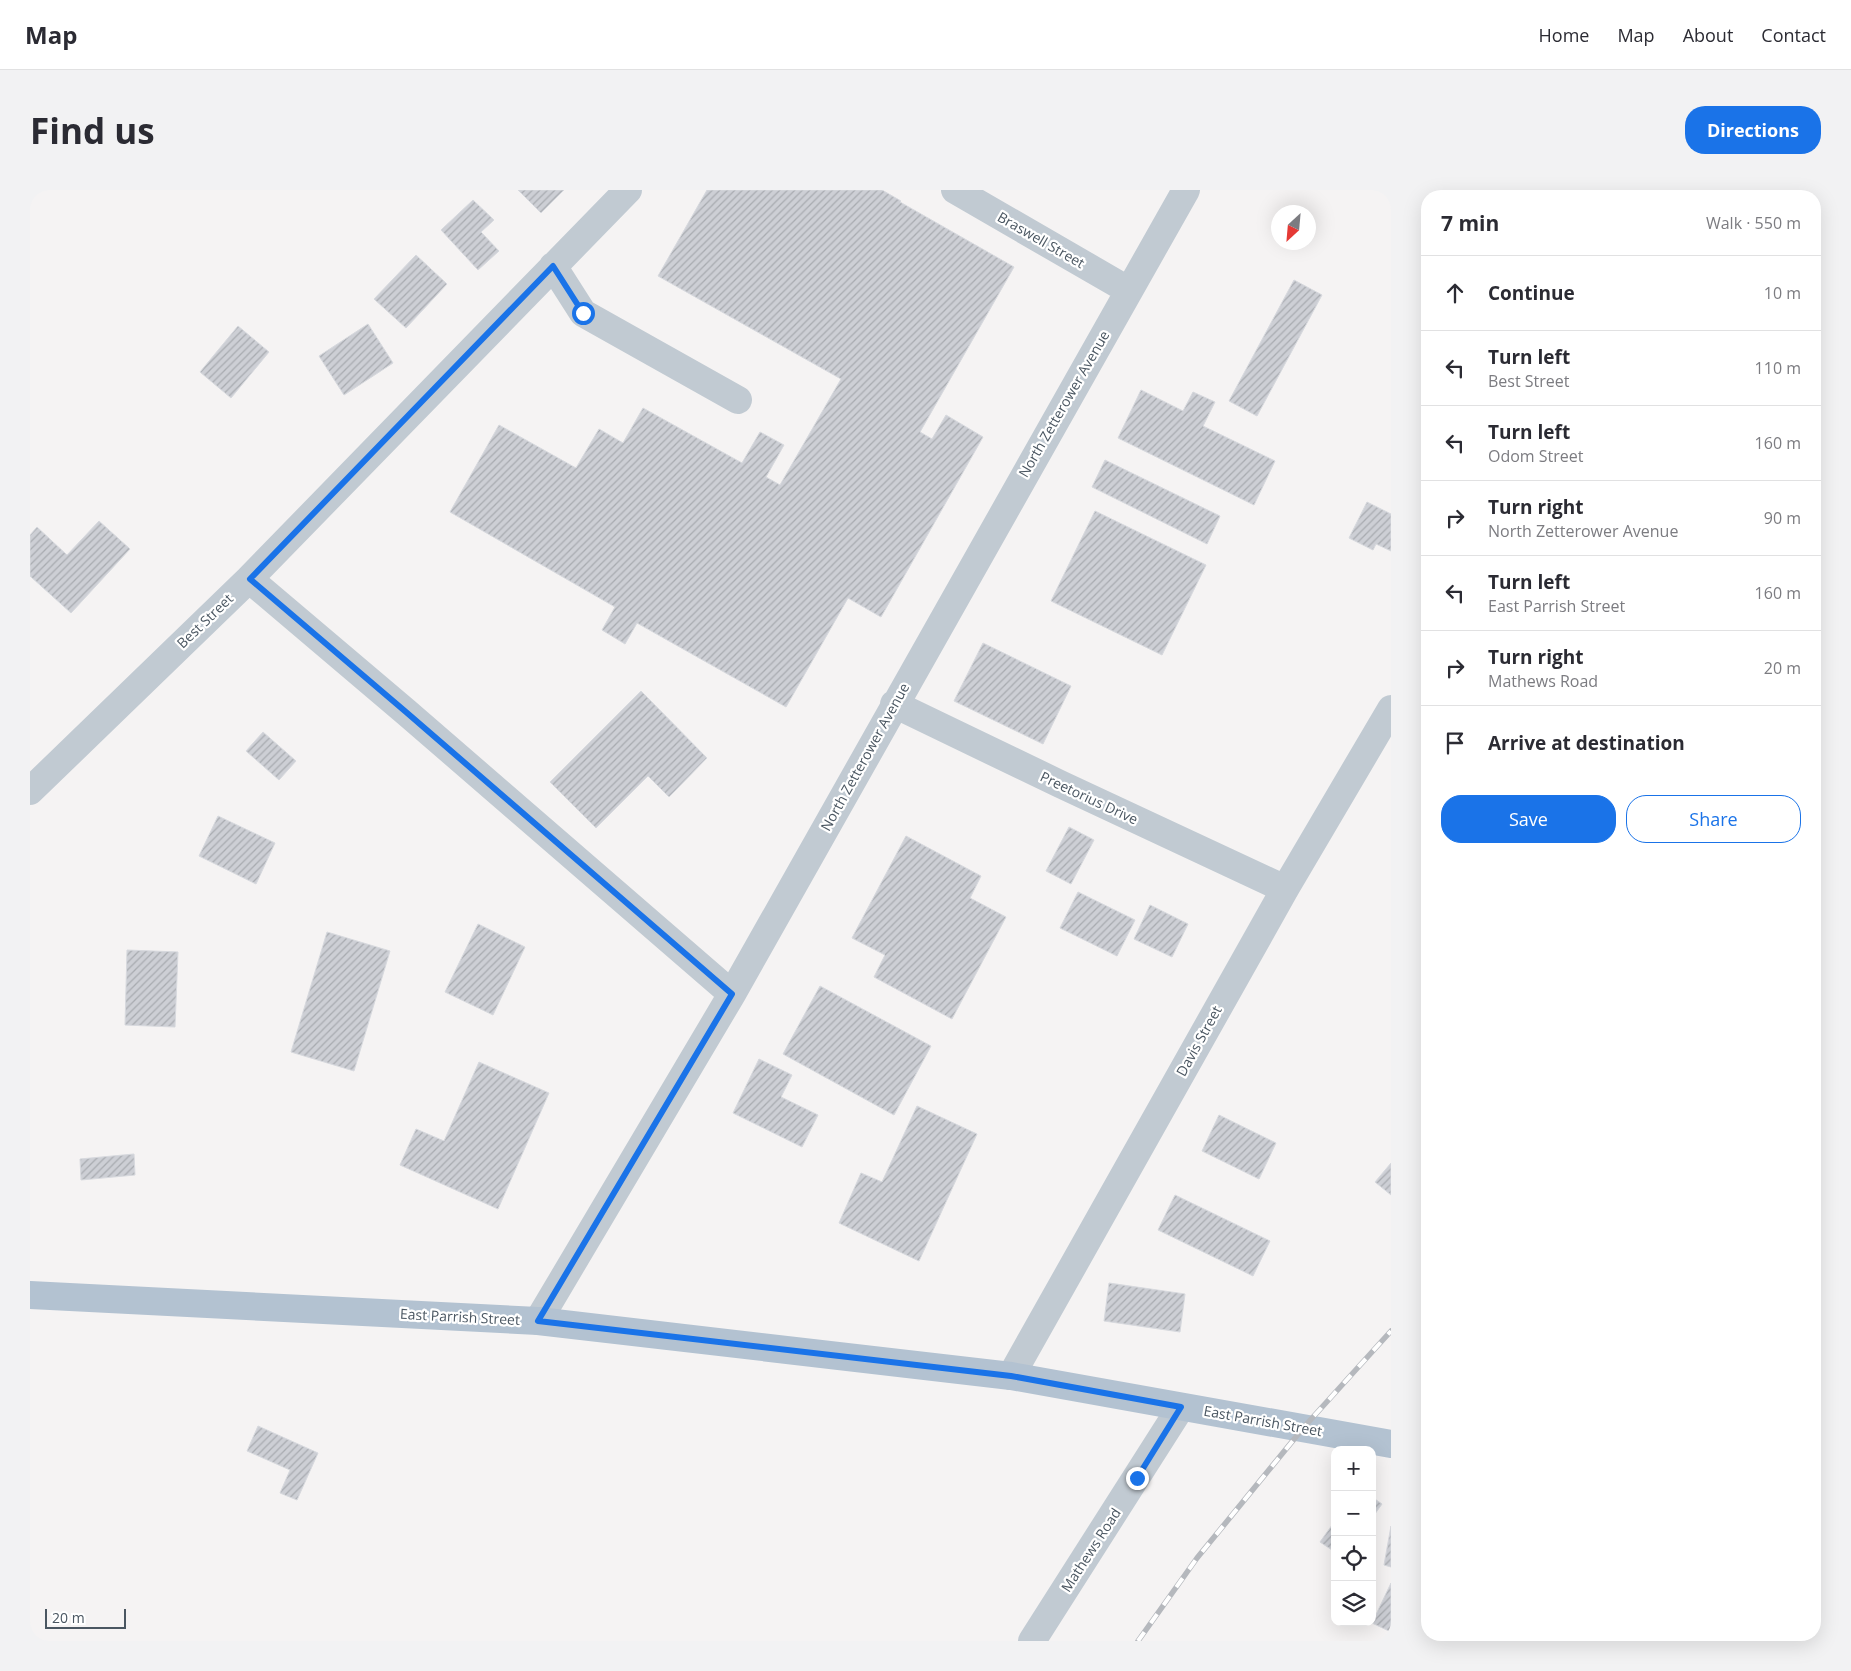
<!DOCTYPE html>
<html lang="en">
<head>
<meta charset="utf-8">
<style>
	body { margin:0; font-family:"Open Sans",sans-serif; background:#f2f2f3; color:#2b2b33 }
	.controls { position:absolute; right:15px; bottom:15px; display:grid; overflow:hidden; border-radius:10px; box-shadow:0 5px 20px #0002 }
	.controls button { width:45px; height:45px; display:grid; place-items:center; padding:0; border:0; border-bottom:1px solid #e1e1e2; background:#fff; color:#2b2b33; font:25px sans-serif }
	.compass { position:absolute; left:1241px; top:15px; width:45px; height:45px; border-radius:50%; background:#fff; box-shadow:0 5px 20px #0002; rotate:206deg }
	.scale { position:absolute; left:15px; bottom:12px; width:81px; box-sizing:border-box; padding-left:5px; border:2px solid #4a5661; border-top:0; font-size:14px; line-height:18px; white-space:nowrap; color:#4a5661; -webkit-text-stroke:4px #fff; paint-order:stroke }
	.stop { position:absolute; width:15px; height:15px; margin:-11px; border:4px solid #1a73e8; border-radius:50%; background:#fff }
	.stop.end { background:#1a73e8; border-color:#fff; box-shadow:0 1px 5px #0008 }
	.list { margin:0; padding:0; list-style:none }
	h2 { display:flex; justify-content:space-between; align-items:center; height:65px; margin:0; padding:0 20px; font-size:21px }
	h2 small { font-size:16px; font-weight:400; color:#7c7c81 }
	.list li { display:grid; grid-template-columns:32px 1fr auto; gap:15px; align-items:center; box-sizing:border-box; height:75px; padding:0 20px; border-top:1px solid #e1e1e2 }
	.list b { display:block; font-size:19px; white-space:nowrap }
	.list p { margin:0; font-size:16px; white-space:nowrap; color:#7c7c81 }
	.list em { font-size:16px; font-style:normal; color:#7c7c81 }
	.actions { display:flex; gap:10px; padding:15px 20px }
	.actions a { flex:1; padding:11px 0; border:1px solid #1a73e8; border-radius:20px; text-align:center; font-size:18px; color:#1a73e8 }
	.actions .main { background:#1a73e8; color:#fff }
	.icon { flex:none; width:28px; height:28px; fill:none; stroke:currentColor; stroke-width:2; stroke-linecap:round; stroke-linejoin:round }
	.map { position:relative; flex:none; width:1361px; height:1451px; overflow:hidden; border-radius:20px }
	header { display:flex; align-items:center; gap:30px; box-sizing:border-box; height:70px; padding:0 25px; background:#fff; border-bottom:1px solid #e1e1e2 }
	header strong { font-size:24px }
	nav { display:flex; gap:28px; margin-inline-start:auto; font-size:18px }
	.intro { display:flex; align-items:center; justify-content:space-between; box-sizing:border-box; height:120px; padding:0 30px }
	h1 { margin:0; font-size:35px }
	.button { padding:12px 22px; border-radius:20px; background:#1a73e8; color:#fff; font-size:18px; font-weight:700 }
	main { display:flex; gap:30px; padding:0 30px }
	aside { flex:1; background:#fff; border-radius:20px; box-shadow:0 5px 20px #0002 }
	.map>svg:first-child { display:block }
</style>
</head>
<body>
<header>
<strong>Map</strong>
<nav><a>Home</a><a>Map</a><a>About</a><a>Contact</a></nav>
</header>
<div class="intro"><h1>Find us</h1><a class="button">Directions</a></div>
<main>
<div class="map">
<svg width="1361" height="1451" viewBox="0 0 1361 1451">
	<defs>
		<pattern id="building-hatch" width="6" height="6" patternUnits="userSpaceOnUse" patternTransform="scale(1.25)"><rect width="6" height="6" fill="#cdcfd5"/><path d="M-1 1l2-2M0 6l6-6M5 7l2-2" fill="none" stroke="#a8abb0"/></pattern>
	</defs>
	<rect width="100%" height="100%" fill="#f5f3f3"/>
	<path fill="url(#building-hatch)" stroke="#d7d9de" d="M488 0H534L511 23Z
		M677 0H852L871 11 870 12 984 77 890 242 902 249 916 225 953 247 851 427 818 408 756 517 607 433 595 454 572 440 585 417 420 322 469 235 546 278 569 239 593 253 613 218 712 273 730 242 754 255 736 287 750 295 811 189 628 86Z
		M443 10 464 30 451 42 469 61 448 80 411 40Z
		M386 65 417 94 376 138 344 109Z
		M1264 90 1292 105 1227 226 1199 211Z
		M338 134 363 173 314 205 289 166Z
		M208 136 239 162 201 208 170 182Z
		M1111 200 1153 221 1163 202 1185 212 1173 236 1245 271 1224 315 1088 248Z
		M1075 270 1190 326 1177 354 1062 297Z
		M1337 312 1361 324V361L1346 354 1343 360 1319 348Z
		M1065 321 1176 375 1132 465 1021 411Z
		M69 331 100 359 41 423 0 386V345L7 337 37 365Z
		M953 453 1041 496 1013 554 924 511Z
		M611 501 677 568 639 607 618 586 566 638 520 592Z
		M233 542 266 571 249 590 216 561Z
		M188 626 245 653 226 694 169 666Z
		M1039 637 1064 650 1041 694 1016 681Z
		M876 646 951 686 940 708 976 727 922 829 844 787 855 765 822 748Z
		M1048 702 1105 730 1087 766 1030 738Z
		M1120 715 1158 734 1142 767 1104 749Z
		M448 734 495 757 463 825 415 802Z
		M297 742 360 761 324 881 261 862Z
		M97 760 148 762 145 837 95 835Z
		M790 796 901 856 864 925 753 864Z
		M729 869 762 885 751 907 788 925 772 957 703 923Z
		M449 872 519 903 468 1019 370 975 386 939 414 951Z
		M887 916 947 944 889 1071 809 1033 831 983 852 992Z
		M1189 925 1246 953 1229 989 1172 961Z
		M104 964 105 985 51 990 50 969Z
		M1361 973V1005L1345 992Z
		M1145 1005 1240 1051 1223 1086 1128 1040Z
		M1079 1093 1155 1104 1150 1142 1074 1131Z
		M228 1236 288 1263 267 1310 250 1303 260 1280 217 1261Z
		M1342 1307 1352 1314 1342 1328Z
		M1305 1331V1362L1290 1352Z
		M1361 1336V1377L1354 1375Z
		M1361 1393V1442L1342 1433Z"/>
	<g fill="none" stroke-linecap="round" stroke-linejoin="round">
		<path stroke="#c1cad2" stroke-width="28" d="M925 0 1098 100
			M523 76 553 123 708 210
			M219 389 376 522 702 804
			M864 514 1030 594 1255 699
			M0 601 219 389 598 0
			M508 1131 702 804 1156 0
			M981 1186 1255 699 1361 519
			M1002 1451 1151 1217"/>
		<path stroke="#b3c2d1" stroke-width="28" d="M0 1105 508 1131 981 1186 1361 1254"/>
		<g stroke="#b5b8bd" stroke-width="5.5">
			<path id="rail" d="M1108 1451 1167 1368 1274 1237 1361 1141"/>
		</g>
		<use href="#rail" stroke="#fff" stroke-width="4" stroke-dasharray="11" stroke-linecap="butt"/>
	</g>
	<g fill="none" stroke-linecap="round" stroke-linejoin="round">
		<path stroke="#1a73e8" stroke-width="6" d="M553 123 523 76 220 389 376 522 702 804 508 1131 981 1186 1151 1217 1107 1288"/>
	</g>
	<g text-anchor="middle" stroke-width="4.5" stroke-linejoin="round" paint-order="stroke">
		<g font-size="14" fill="#4a5661" stroke="#fff">
			<text transform="translate(1011 50) rotate(30)" y="5">Braswell Street</text>
			<text transform="translate(1034 214) rotate(-60)" y="5">North Zetterower Avenue</text>
			<text transform="translate(175 431) rotate(-44)" y="5">Best Street</text>
			<text transform="translate(835 567) rotate(-61)" y="5">North Zetterower Avenue</text>
			<text transform="translate(1059 608) rotate(25)" y="5">Preetorius Drive</text>
			<text transform="translate(1169 851) rotate(-61)" y="5">Davis Street</text>
			<text transform="translate(430 1127) rotate(3)" y="5">East Parrish Street</text>
			<text transform="translate(1233 1231) rotate(10)" y="5">East Parrish Street</text>
			<text transform="translate(1061 1360) rotate(-57)" y="5">Mathews Road</text>
		</g>
	</g>
</svg>
<div class="controls">
<button>+</button>
<button>−</button>
<button><svg class="icon" aria-label="locate" viewBox="0 0 24 24"><circle cx="12" cy="12" r="6"/><path d="M12 2v4M12 18v4M2 12h4M18 12h4"/></svg></button>
<button><svg class="icon" aria-label="layers" viewBox="0 0 24 24"><path d="M12 4l9 5-9 5-9-5zM3 14l9 5 9-5"/></svg></button>
</div>
<svg class="compass" viewBox="-18 -18 36 36"><path d="M0-13l5 13h-10z" fill="#e53935"/><path d="M0 13l5-13h-10z" fill="#7c7c81"/></svg>
<div class="scale">20 m</div>
<div class="stop" style="left:553px;top:123px"></div>
<div class="stop end" style="left:1107px;top:1288px"></div>
</div>
<aside>
<h2>7 min<small>Walk · 550 m</small></h2>
<ul class="list">
<li><svg class="icon" aria-label="ahead" viewBox="0 0 24 24"><path d="M12 20V5M6 11l6-6 6 6"/></svg><div><b>Continue</b></div><em>10 m</em></li>
<li><svg class="icon" aria-label="left" viewBox="0 0 24 24"><path d="M17 20v-9H6M10 6l-5 5 5 5"/></svg><div><b>Turn left</b><p>Best Street</p></div><em>110 m</em></li>
<li><svg class="icon" aria-label="left" viewBox="0 0 24 24"><path d="M17 20v-9H6M10 6l-5 5 5 5"/></svg><div><b>Turn left</b><p>Odom Street</p></div><em>160 m</em></li>
<li><svg class="icon" aria-label="right" viewBox="0 0 24 24"><path d="M7 20v-9h11M14 6l5 5-5 5"/></svg><div><b>Turn right</b><p>North Zetterower Avenue</p></div><em>90 m</em></li>
<li><svg class="icon" aria-label="left" viewBox="0 0 24 24"><path d="M17 20v-9H6M10 6l-5 5 5 5"/></svg><div><b>Turn left</b><p>East Parrish Street</p></div><em>160 m</em></li>
<li><svg class="icon" aria-label="right" viewBox="0 0 24 24"><path d="M7 20v-9h11M14 6l5 5-5 5"/></svg><div><b>Turn right</b><p>Mathews Road</p></div><em>20 m</em></li>
<li><svg class="icon" aria-label="arrive" viewBox="0 0 24 24"><path d="M6 21V4h12l-3 4 3 4H6"/></svg><div><b>Arrive at destination</b></div></li>
</ul>
<div class="actions"><a class="main">Save</a><a>Share</a></div>
</aside>
</main>
</body>
</html>
